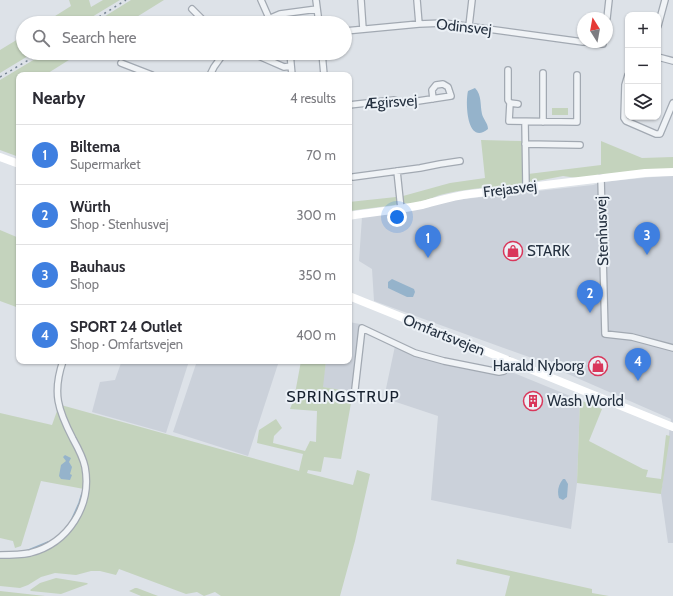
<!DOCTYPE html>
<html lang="en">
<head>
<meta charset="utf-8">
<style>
	body { margin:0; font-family:Cabin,sans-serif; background:#f2f2f3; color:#2b2b33 }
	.controls { position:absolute; right:12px; top:12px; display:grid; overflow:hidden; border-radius:8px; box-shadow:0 1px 3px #0004 }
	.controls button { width:36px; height:36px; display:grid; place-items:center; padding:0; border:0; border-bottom:1px solid #e1e1e2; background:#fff; color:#2b2b33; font:20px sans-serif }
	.compass { position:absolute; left:577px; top:12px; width:36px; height:36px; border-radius:50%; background:#fff; box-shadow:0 1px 3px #0004; rotate:349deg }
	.you { position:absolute; left:397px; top:217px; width:14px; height:14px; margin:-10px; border:3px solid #fff; border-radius:50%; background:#1a73e8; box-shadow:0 0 0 6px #1a73e833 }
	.badge { display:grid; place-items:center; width:26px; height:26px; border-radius:50%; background:#d9375b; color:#fff; font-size:13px; font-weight:700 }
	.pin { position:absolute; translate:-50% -33px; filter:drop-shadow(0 1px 2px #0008) }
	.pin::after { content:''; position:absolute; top:21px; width:14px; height:12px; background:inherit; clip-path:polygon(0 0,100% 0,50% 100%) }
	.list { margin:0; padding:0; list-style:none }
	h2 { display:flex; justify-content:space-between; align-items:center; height:52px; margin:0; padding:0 16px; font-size:17px }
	h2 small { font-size:13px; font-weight:400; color:#7c7c81 }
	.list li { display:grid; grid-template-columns:26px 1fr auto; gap:12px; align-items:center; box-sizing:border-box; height:60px; padding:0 16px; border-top:1px solid #e1e1e2 }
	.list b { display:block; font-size:15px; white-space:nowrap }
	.list p { margin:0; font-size:13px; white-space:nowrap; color:#7c7c81 }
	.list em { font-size:13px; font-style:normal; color:#7c7c81 }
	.icon { flex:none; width:22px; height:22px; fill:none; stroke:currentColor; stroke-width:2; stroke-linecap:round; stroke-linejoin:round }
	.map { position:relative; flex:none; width:673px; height:596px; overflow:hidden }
	.search { position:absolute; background:#fff; box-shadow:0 1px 3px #0004; left:16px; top:16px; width:336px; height:44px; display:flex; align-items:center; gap:10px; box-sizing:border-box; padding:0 14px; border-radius:22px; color:#7c7c81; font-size:15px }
	.panel { position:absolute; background:#fff; box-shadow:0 1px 3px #0004; left:16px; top:72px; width:336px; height:292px; border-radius:8px }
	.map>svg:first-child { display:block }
</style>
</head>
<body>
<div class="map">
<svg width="673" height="596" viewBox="0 0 673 596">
	<rect width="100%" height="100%" fill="#dde2e8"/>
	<path fill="#cbd1da" d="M673 175V543H668L661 494 671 419 529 357 374 301 372 269 359 261 362 217 446 201 593 185 602 182Z
		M349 322 360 324 353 392 322 387 326 361H349Z
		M395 346 475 370 509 371 580 400 577 483 571 529 431 500 438 416 384 398Z
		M115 361H189L166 433 92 412 100 382 115 380 121 363Z
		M197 361H279L248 456 173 432Z"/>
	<path fill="#c4d3bd" d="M69 0H89L91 7 103 0H120L82 23H44L71 6Z
		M131 0H164L127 23H94Z
		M23 36V53H33L0 73V50Z
		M45 53H80L45 75H19V157L0 150V80Z
		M552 108H568V115H552Z
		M481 140 523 141V181L521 184C495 187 466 188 440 195 432 198 412 206 404 203L403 196 450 183 485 178Z
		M601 141 642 158 673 157V169L577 178 563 176 532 182 528 180V174L601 165Z
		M396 197 397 204 395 205 349 211V202Z
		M0 230 19 238V308L0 301Z
		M301 361H326L323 387 353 392 341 459 324 457 321 472 308 470 307 473 353 485 357 470 370 474 355 541 340 596H221L215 592 204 596 197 592 186 594 119 569 116 575 100 571H91L76 575 55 573 41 577 28 585 20 588 0 586V556L41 551 76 522 88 476 61 405 299 471 303 454 257 443 259 430 276 419 282 428 274 436 273 443 305 451 310 441 316 442 317 411 290 409 294 399Z
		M580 400 602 409 589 441 643 469 648 470 646 477 661 479 666 435 670 436 661 494 577 483Z
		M57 411 63 420 84 467V489L41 481 21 546 15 548 13 541 0 538V413L52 425Z
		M457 559 592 589V593L609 596H505L510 576 456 564Z
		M56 578 87 583 88 584 61 594 31 591 30 590 40 583Z
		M135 588H137L158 596H141L129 591Z
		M0 591 45 596H0Z"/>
	<path fill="#95b3cb" d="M475 88C482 95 480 105 482 114 483 119 488 123 488 129 467 146 465 103 468 91Z
		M392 279 414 289 415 292 413 297H407L388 288V282Z
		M65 455 71 458 69 462 72 467 70 474 72 475 70 480 61 479 59 476 61 465 66 461 63 457Z
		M563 479H565L568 484 567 497 563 500 559 498C557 492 558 485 563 479Z"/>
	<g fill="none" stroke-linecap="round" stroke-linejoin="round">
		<path stroke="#95b3cb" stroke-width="1.5" d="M71 521 79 503 82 493
			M26 551 48 542"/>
		<g stroke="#a2a9b2" stroke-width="8">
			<path id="street" d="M261 0 269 18
				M316 0 319 23
				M361 0 363 29
				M417 0 419 24
				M192 9 206 23
				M607 18 609 0
				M259 23 280 14 317 9
				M469 26 472 0
				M658 26 665 0
				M345 31 419 24 444 23 583 42
				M586 42 603 44V42
				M252 53 284 67 291 66
				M290 53 292 75
				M322 53 324 75
				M658 57 673 61
				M121 63 152 75
				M508 70V100L510 103 509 121 577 122V75
				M210 75 214 67 224 53
				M628 75 625 85 624 118 626 121 656 134H660L673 103
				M510 103 518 104
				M349 105 394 100 405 103 451 96 448 87 443 84 436 85 432 90 433 99
				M525 122 526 187
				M543 122V73
				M525 144 580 145
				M397 171 401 209
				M353 177 420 168 440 164 460 161
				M601 178 605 334 632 337 673 348
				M355 389 362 328 415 353 444 361 499 372 504 371 508 360
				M0 555C10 555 20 555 30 553 69 543 92 505 85 467 83 457 78 448 73 439 58 410 52 393 63 361"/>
		</g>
		<use href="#street" stroke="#f0f3f6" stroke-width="5.5"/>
		<path stroke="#fff" stroke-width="8" d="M0 157 19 164
			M349 216C373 212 398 210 422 205 438 201 453 196 470 194L645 173 673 172
			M349 296 673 427"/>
		<path stroke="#758393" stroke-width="1.5" stroke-dasharray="2 4" stroke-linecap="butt" d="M89 23 126 0
			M0 77 40 53"/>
	</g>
	<defs>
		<g id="shop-ring" transform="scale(1)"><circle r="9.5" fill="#ecf1f6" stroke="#d9375b" stroke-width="1.5"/><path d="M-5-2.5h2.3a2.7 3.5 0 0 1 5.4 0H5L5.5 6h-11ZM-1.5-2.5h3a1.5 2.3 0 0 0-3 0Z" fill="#d9375b"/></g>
		<g id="building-ring" transform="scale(1)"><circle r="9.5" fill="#ecf1f6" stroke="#d9375b" stroke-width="1.5"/><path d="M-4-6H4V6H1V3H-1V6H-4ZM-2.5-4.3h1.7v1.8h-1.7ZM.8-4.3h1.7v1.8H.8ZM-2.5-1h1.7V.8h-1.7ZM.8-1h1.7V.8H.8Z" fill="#d9375b"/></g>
	</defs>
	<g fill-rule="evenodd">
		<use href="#shop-ring" x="513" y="251"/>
		<use href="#shop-ring" x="598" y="366"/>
		<use href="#building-ring" x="533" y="401"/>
	</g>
	<g text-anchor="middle" stroke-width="4" stroke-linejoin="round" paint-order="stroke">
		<g font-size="15" fill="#253140" stroke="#ecf1f6">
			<text transform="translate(464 27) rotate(6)" y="5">Odinsvej</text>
			<text transform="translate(391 102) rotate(-4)" y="5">Ægirsvej</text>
			<text transform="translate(510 189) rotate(-7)" y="5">Frejasvej</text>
			<text transform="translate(602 231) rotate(-92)" y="5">Stenhusvej</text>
			<text transform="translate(444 335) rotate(22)" y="5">Omfartsvejen</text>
		</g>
		<g font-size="15" fill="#253140" stroke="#ecf1f6" text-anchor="start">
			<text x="527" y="256">STARK</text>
			<text x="584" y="371" text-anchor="end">Harald Nyborg</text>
			<text x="547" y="406">Wash World</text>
		</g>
		<g font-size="16" letter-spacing="1" fill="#182230" stroke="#ecf1f6">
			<text x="343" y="402">SPRINGSTRUP</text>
		</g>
	</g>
</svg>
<div class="controls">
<button>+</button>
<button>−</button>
<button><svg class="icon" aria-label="layers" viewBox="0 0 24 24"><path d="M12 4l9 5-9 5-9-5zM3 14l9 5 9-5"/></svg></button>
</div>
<svg class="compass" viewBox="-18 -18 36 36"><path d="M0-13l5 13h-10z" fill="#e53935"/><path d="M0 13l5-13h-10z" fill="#7c7c81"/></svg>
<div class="you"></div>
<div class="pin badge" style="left:428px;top:258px;background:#3f7fe0">1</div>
<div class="pin badge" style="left:590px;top:313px;background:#3f7fe0">2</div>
<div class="pin badge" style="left:647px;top:255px;background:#3f7fe0">3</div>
<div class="pin badge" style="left:638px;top:381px;background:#3f7fe0">4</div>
<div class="search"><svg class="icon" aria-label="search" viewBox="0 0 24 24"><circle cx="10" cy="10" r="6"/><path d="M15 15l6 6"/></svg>Search here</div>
<section class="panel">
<h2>Nearby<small>4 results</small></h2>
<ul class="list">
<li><span class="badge" style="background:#3f7fe0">1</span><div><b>Biltema</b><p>Supermarket</p></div><em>70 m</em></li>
<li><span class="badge" style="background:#3f7fe0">2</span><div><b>Würth</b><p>Shop · Stenhusvej</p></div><em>300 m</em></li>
<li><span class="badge" style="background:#3f7fe0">3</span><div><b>Bauhaus</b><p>Shop</p></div><em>350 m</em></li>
<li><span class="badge" style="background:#3f7fe0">4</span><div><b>SPORT 24 Outlet</b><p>Shop · Omfartsvejen</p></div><em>400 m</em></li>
</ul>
</section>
</div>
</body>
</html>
